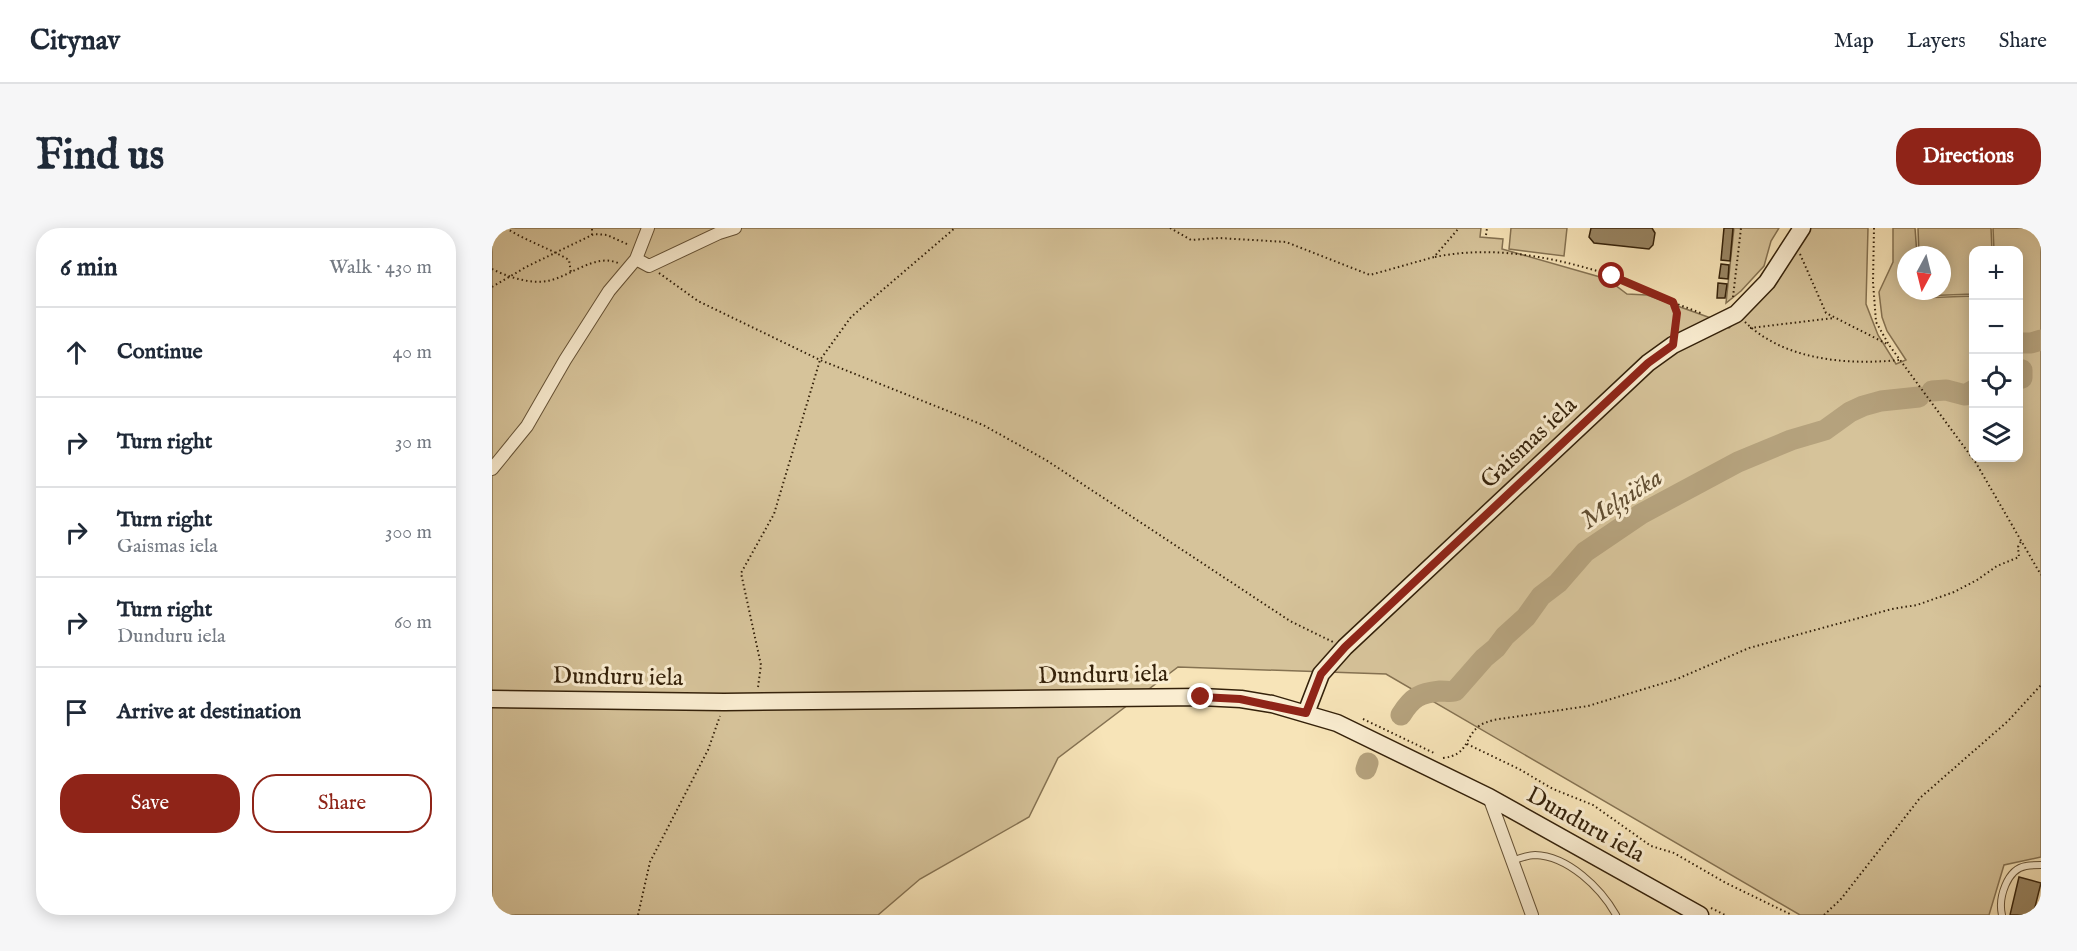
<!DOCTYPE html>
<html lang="en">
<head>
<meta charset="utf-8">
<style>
	body { margin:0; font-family:"IM FELL English",serif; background:#f6f6f7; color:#1f2937 }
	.controls { position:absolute; right:18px; top:18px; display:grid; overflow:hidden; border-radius:12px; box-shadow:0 3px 15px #0003 }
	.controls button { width:54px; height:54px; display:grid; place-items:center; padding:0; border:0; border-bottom:2px solid #e0e1e3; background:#fff; color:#1f2937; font:30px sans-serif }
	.compass { position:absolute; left:1405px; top:18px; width:54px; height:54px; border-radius:50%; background:#fff; box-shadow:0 3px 15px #0003; rotate:187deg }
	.stop { position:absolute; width:18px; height:18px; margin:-14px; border:4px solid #8f2418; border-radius:50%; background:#fff }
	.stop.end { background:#8f2418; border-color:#fff; box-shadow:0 2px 6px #0008 }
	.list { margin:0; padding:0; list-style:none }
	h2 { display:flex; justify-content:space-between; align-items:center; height:78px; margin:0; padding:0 24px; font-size:26px }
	h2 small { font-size:20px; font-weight:400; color:#747a83 }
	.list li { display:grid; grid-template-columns:39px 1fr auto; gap:18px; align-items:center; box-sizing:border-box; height:90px; padding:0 24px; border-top:2px solid #e0e1e3 }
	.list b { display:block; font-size:22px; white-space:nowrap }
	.list p { margin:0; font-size:20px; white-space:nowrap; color:#747a83 }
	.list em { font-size:20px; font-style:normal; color:#747a83 }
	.actions { display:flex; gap:12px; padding:18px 24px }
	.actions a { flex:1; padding:14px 0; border:2px solid #8f2418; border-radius:24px; text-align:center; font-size:21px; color:#8f2418 }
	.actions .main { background:#8f2418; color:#fff }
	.icon { flex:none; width:33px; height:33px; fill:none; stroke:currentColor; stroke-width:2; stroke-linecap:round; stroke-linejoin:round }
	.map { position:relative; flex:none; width:1549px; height:687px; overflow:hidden; border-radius:24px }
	header { display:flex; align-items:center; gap:36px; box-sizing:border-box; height:84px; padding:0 30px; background:#fff; border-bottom:2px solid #e0e1e3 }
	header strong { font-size:28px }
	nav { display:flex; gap:33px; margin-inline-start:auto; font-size:21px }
	.intro { display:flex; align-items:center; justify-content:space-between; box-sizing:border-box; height:144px; padding:0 36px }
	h1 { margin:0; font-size:42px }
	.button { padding:15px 27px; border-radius:24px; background:#8f2418; color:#fff; font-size:21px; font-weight:700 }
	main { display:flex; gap:36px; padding:0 36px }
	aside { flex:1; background:#fff; border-radius:24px; box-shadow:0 3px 15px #0003 }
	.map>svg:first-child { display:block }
</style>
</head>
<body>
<header>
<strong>Citynav</strong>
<nav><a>Map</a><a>Layers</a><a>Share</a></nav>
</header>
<div class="intro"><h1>Find us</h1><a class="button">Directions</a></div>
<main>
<aside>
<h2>6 min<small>Walk · 430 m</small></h2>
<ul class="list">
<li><svg class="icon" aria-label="ahead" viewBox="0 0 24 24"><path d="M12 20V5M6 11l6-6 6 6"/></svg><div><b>Continue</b></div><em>40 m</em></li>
<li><svg class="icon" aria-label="right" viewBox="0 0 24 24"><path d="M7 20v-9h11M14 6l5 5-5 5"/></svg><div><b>Turn right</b></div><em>30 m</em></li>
<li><svg class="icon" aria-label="right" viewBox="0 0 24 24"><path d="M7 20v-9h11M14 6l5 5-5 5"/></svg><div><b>Turn right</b><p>Gaismas iela</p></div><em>300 m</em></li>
<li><svg class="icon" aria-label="right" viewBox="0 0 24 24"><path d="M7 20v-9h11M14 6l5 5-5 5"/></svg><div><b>Turn right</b><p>Dunduru iela</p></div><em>60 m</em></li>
<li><svg class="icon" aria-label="arrive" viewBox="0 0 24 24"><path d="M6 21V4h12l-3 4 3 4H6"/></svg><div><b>Arrive at destination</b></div></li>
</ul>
<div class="actions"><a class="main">Save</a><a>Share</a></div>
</aside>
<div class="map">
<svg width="1549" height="687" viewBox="0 0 1549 687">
	<rect width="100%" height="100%" fill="#f7e4b8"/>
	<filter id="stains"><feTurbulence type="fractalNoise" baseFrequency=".00333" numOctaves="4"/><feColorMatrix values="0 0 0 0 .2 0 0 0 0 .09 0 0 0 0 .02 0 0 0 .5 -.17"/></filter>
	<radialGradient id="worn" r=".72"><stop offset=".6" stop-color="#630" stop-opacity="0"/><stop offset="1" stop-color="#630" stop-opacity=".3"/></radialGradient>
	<path fill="#d6c39a" stroke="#857252" stroke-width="1.5" d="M0 0H989L988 9 1011 11 1010 21 1115 51 1135 66 1155 67 1227 93 1237 100 1271 69 1286 52 1319 0H1376L1374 76 1386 107 1404 136 1414 132 1395 103 1390 89 1387 64 1401 34V0H1423L1425 27H1414V63H1427L1428 70 1481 68 1482 230H1526V22H1502L1501 0H1549V629L1512 637 1497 687H1308L894 446 686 439 566 530 537 589 428 651 386 687H0Z
		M1019 0H1075L1072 28 1017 21Z
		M1242 0H1287L1279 13 1272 38 1249 63 1234 75Z
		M1426 0H1499L1500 22H1482L1481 66 1429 68V63H1450V27H1427Z"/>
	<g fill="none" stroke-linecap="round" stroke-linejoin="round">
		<path stroke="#b5a27d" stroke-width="21" d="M1526 115H1539L1549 112
			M1526 141 1530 142V150L1526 151
			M1440 163 1454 162 1473 167 1482 162
			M909 487C920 469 928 465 948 463 954 463 957 464 963 463L992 430 1004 420 1013 408 1034 389 1049 368 1066 355 1093 324 1149 286 1246 234 1299 212 1333 202 1358 184 1371 178 1389 173 1427 169
			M874 541 876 535"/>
	</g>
	<path fill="#998664" stroke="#34210a" stroke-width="1.5" d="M1099 0H1160L1163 5 1161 17 1157 21 1102 15 1097 9Z
		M1232 0H1241L1238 33 1229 32Z
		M1229 36 1237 37 1236 51 1227 50Z
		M1226 55 1235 56 1233 70H1225Z
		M1527 649 1549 655 1541 687H1518Z"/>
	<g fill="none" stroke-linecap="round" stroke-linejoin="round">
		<g stroke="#655236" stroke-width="8">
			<path id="lane" d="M1020 633C1028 630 1036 627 1043 627 1076 628 1109 660 1124 687
				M1510 687C1506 670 1515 641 1534 638 1539 637 1544 637 1549 637"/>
		</g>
		<g stroke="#655236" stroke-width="14">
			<path id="street" d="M144 31 157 38 227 5 243 0
				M0 241 35 198 73 132 117 63 144 31 156 0
				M997 569 1040 687"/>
		</g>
		<g stroke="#34210a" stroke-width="19">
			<path id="secondary" d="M0 471 232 474 709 469 749 471 780 476 845 495 997 569 1208 687
				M814 485 829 446 853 419 1156 135 1181 117 1244 86 1275 54 1310 0"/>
		</g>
		<path stroke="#34210a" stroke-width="2" stroke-dasharray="1.5 3" stroke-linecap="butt" d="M14 0C34 13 57 20 77 32L79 45
			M678 0 699 12 727 10 794 14 878 47 942 29 967 0
			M1382 0 1381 54 1384 94 1397 117 1484 235 1549 347
			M100 7V0
			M994 7 995 0
			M1308 26 1334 85 1397 117
			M943 29C1001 17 1062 29 1118 47 1130 51 1140 58 1151 62 1171 71 1191 78 1211 86
			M0 41C16 49 37 56 55 53 78 49 103 25 126 35
			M167 45 206 73 328 132 491 197 554 232 798 393 841 414
			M0 59 34 39 102 6 115 7 137 17
			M1241 69 1249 0
			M1181 74 1185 85 1183 101
			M1253 94C1293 133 1356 137 1408 132
			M1258 100 1342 90
			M266 459 269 437 249 345 282 286 328 132 359 89 463 0
			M871 491 942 525
			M975 516 1027 541 1061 561 1101 577 1159 618 1182 625 1234 655 1300 687
			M951 530C977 527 972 510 987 498 991 495 996 494 1001 492L1096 478 1185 451 1257 420 1400 381 1425 377 1462 364 1485 352 1505 338 1527 329 1526 319 1529 313
			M1219 680 1233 687
			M146 687 158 634 216 522 228 488
			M1332 687 1349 671 1428 570 1516 493 1549 457"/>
		<use href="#lane" stroke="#faedd1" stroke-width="6"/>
		<use href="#street" stroke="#faedd1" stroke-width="12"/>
		<use href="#secondary" stroke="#faedd1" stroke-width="16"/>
	</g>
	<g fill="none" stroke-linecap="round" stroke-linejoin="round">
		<path stroke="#8f2418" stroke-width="8" d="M709 469 748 471 814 485 829 446 853 419 1156 135 1181 117 1185 85 1181 74 1120 48"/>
	</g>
	<g text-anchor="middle" stroke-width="6" stroke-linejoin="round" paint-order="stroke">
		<g font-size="24" fill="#34210a" stroke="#faedd1">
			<text transform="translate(1036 214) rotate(-43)" y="8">Gaismas iela</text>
			<text transform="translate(611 446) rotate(-1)" y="8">Dunduru iela</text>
			<text transform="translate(126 448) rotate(1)" y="8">Dunduru iela</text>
			<text transform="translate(1094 596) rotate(29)" y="8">Dunduru iela</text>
		</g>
		<g font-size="26" font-style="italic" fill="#614e32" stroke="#faedd1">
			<text transform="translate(1129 270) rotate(-32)" y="9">Meļņička</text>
		</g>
	</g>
	<rect width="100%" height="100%" filter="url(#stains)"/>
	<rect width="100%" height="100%" fill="url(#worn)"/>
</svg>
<div class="controls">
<button>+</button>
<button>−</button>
<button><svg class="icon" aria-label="locate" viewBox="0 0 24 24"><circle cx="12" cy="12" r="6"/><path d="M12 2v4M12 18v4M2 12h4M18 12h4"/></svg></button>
<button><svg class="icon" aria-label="layers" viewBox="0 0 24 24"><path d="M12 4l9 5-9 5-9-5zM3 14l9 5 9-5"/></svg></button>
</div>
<svg class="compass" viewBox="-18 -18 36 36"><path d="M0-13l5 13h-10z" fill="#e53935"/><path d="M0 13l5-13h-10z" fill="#747a83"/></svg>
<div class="stop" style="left:1120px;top:48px"></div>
<div class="stop end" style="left:709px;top:469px"></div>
</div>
</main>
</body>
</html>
